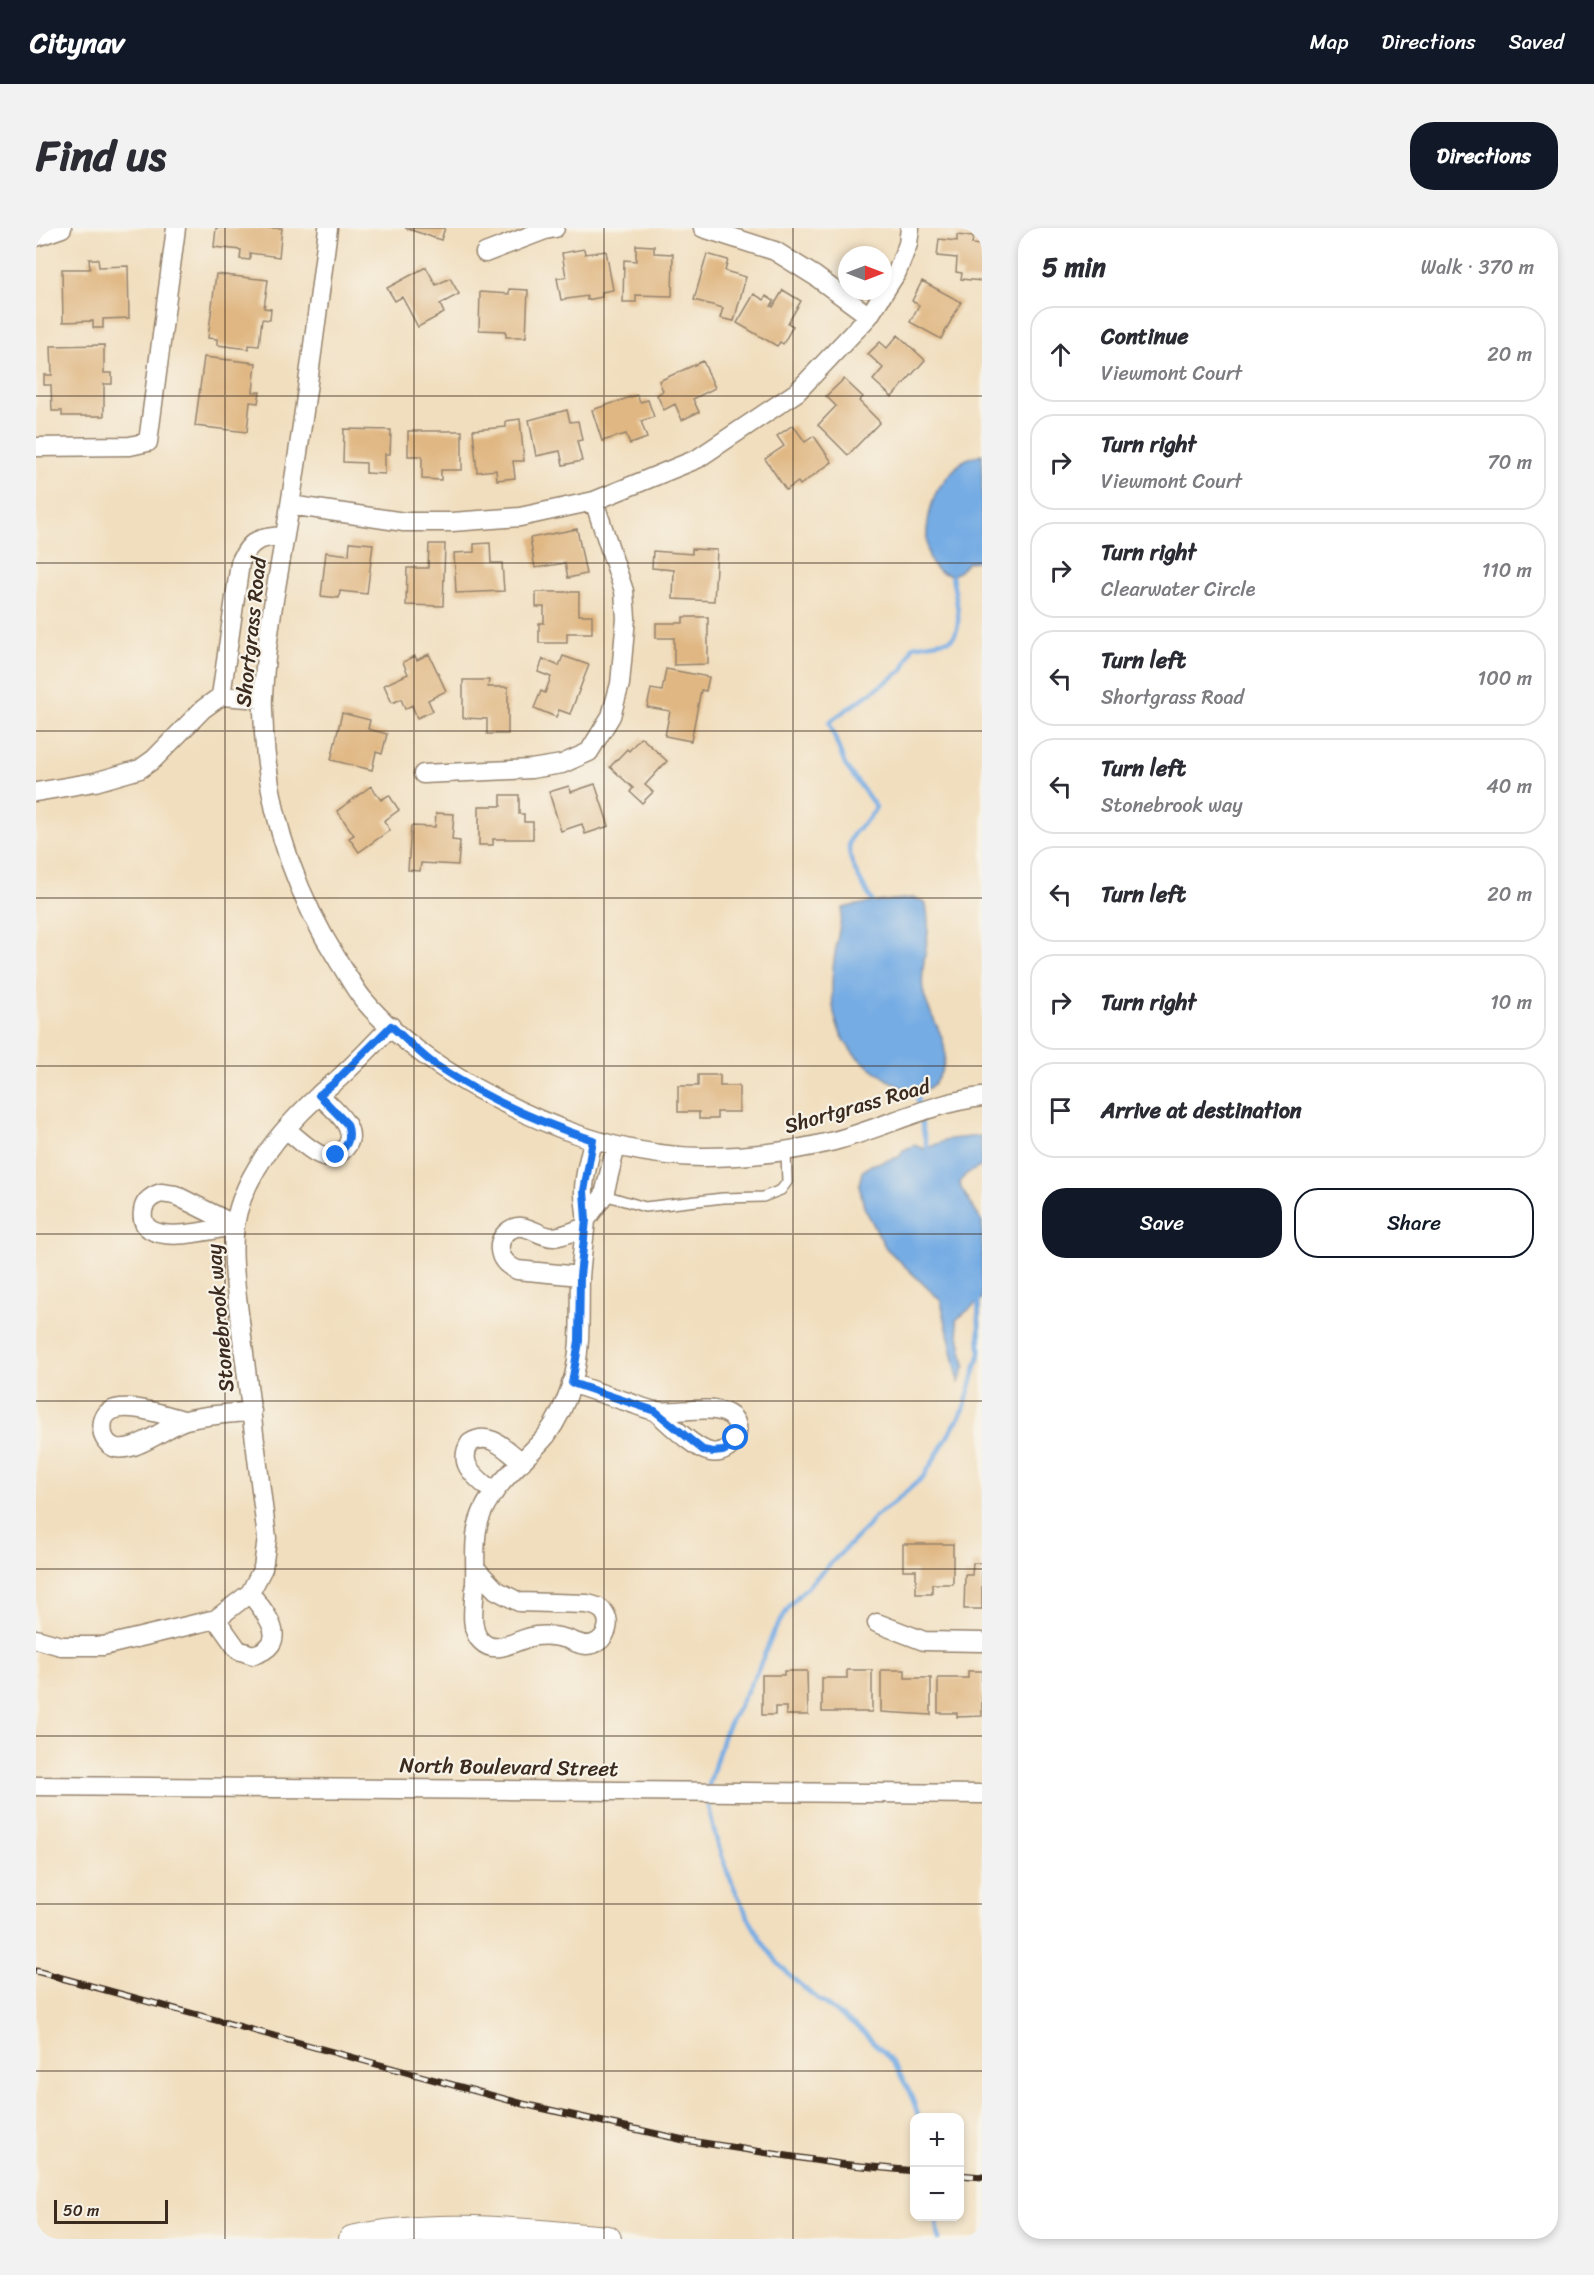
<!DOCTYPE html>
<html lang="en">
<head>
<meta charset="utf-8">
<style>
	body { margin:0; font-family:Sriracha,sans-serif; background:#f2f2f3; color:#2b2b33 }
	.controls { position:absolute; right:18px; bottom:18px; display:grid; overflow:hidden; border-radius:12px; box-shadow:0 3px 9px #0003 }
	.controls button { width:54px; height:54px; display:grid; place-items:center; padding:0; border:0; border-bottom:2px solid #e1e1e2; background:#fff; color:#2b2b33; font:30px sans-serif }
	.compass { position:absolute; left:802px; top:18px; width:54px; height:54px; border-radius:50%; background:#fff; box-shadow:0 3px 9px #0003; rotate:90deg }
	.scale { position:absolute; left:18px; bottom:15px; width:114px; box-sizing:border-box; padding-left:6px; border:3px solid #3b2a1e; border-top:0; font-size:16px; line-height:21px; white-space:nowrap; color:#3b2a1e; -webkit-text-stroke:4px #f7f3e8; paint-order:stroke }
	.stop { position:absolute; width:18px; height:18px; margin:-14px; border:4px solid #1a73e8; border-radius:50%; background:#fff }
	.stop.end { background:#1a73e8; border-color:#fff; box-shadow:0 2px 6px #0008 }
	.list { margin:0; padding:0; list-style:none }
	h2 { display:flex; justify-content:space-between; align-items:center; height:78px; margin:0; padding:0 24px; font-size:26px }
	h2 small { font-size:20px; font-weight:400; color:#7c7c81 }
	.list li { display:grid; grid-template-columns:39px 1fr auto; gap:18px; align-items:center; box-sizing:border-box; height:96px; margin:0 12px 12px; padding:0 12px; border:2px solid #e1e1e2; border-radius:24px }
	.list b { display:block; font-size:22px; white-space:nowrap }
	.list p { margin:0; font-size:20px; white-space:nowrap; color:#7c7c81 }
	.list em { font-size:20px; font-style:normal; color:#7c7c81 }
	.actions { display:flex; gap:12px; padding:18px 24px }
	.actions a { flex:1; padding:14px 0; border:2px solid #111827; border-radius:24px; text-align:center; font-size:21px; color:#111827 }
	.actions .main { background:#111827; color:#fff }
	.icon { flex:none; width:33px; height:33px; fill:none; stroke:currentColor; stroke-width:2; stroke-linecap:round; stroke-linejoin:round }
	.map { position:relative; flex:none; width:946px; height:2011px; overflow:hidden; border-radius:24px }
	header { display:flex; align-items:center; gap:36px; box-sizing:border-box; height:84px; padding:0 30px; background:#111827; color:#fff }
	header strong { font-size:28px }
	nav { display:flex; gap:33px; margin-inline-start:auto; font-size:21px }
	.intro { display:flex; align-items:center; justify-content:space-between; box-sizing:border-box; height:144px; padding:0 36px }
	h1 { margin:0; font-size:42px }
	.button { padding:15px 27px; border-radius:24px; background:#111827; color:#fff; font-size:21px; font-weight:700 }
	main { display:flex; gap:36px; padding:0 36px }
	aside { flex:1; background:#fff; border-radius:24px; box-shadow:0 3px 9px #0003 }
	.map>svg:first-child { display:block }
</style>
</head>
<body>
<header>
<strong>Citynav</strong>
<nav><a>Map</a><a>Directions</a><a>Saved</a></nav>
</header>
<div class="intro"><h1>Find us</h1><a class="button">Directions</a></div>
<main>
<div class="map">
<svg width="946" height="2011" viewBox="0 0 946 2011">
	<rect width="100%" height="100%" fill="#f7f3e8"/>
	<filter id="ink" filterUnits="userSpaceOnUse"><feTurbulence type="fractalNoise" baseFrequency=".0167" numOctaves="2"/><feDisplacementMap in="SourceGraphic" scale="12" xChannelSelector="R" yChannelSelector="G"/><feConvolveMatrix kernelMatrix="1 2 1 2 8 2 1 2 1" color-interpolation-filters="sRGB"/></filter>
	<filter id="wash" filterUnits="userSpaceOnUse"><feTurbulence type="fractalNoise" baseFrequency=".008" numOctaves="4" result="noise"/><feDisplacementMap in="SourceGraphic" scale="24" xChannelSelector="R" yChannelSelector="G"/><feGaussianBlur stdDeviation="1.35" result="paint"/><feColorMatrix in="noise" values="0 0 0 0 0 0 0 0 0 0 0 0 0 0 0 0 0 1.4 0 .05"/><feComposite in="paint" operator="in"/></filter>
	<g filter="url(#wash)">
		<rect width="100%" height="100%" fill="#f1debe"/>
		<path fill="#75ace4" stroke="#586b81" stroke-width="1.5" d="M946 226V332L932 334C926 341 921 349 910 346 881 339 891 288 899 267 903 258 909 252 915 245 919 241 923 235 929 232 934 229 940 228 946 226Z
			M876 670 888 673 890 676C891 684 893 694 892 703 891 721 884 744 887 762 892 790 916 811 907 839 893 880 862 860 838 842 830 836 820 830 814 821 809 814 802 801 800 793 790 757 801 716 807 680 830 674 851 673 876 670Z
			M945 908 946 938 930 946 924 954 925 960 946 994V1071L920 1092 929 1137 923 1155 905 1073 850 1020 828 979 823 957 826 944 835 937 863 929 867 922 879 917 888 921 914 911Z"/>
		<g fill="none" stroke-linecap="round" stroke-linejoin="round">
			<path stroke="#75ace4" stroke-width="4.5" d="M836 673C827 657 805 625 816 608 823 597 835 591 840 579L809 537 793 494 867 442 877 418 914 412C930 401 918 364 916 348
				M881 864 883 880
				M884 888 892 924
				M672 1560 688 1506 722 1442 738 1403 757 1373 832 1298 839 1288 855 1277 888 1248 928 1181 944 1124 942 1071
				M672 1569C676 1616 707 1688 735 1726 757 1757 800 1783 830 1806 836 1815 846 1821 853 1830 866 1847 877 1869 883 1890
				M897 1988 901 1992 903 2011"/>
		</g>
		<g id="blocks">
			<path fill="#e0b783" d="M180 0H246L243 29 214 25V32L204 31 205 22 178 19Z
				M369 0H409L405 12Z
				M921 7 937 9 936 16 946 17V53L925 51 926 45 920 44 921 30 901 28 903 11 921 13Z
				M600 17 618 18V25L637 26 636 68 600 67V74H587L588 32 600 33Z
				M548 21 549 26 570 23 577 62 566 64V69L551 72V68L525 72 521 50 530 49 526 25Z
				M671 26 692 32 689 43 710 49 698 93 684 90 687 80 658 72Z
				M53 31H62L63 39 92 38 93 90 67 91V100H57V93L27 94 26 41H54Z
				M390 39 400 57 414 50 423 66 404 76 408 85 382 99 366 69 359 73 351 60Z
				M180 46 232 52 228 80 235 81 234 92 226 91 223 118 213 117V121L181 117V111L172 110Z
				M886 53 925 74 905 111 874 94 883 77 876 73Z
				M473 61 492 62 490 109H470V103L443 102 444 64 473 66Z
				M747 62 765 73 752 95 757 98 747 116 744 114 741 118 701 95 718 66 728 72 730 68 738 73 735 78 737 79Z
				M862 107 889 132 856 169 837 152 847 140 832 126 844 114 851 120Z
				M68 117V145H76V156H68V188H26V183H16L15 157H8V147H16L15 118Z
				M168 129 220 135 217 164H224L222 175 214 174 211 204 159 198Z
				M667 133 679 160 657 171 663 184 646 192 639 176 628 182 621 167 627 163 623 153Z
				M808 151 827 169 823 173 844 194 812 227 782 197 800 178 790 168Z
				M601 167 604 174 612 172 618 189 605 193 611 210 594 216 590 206 566 213 556 182Z
				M531 182 534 194 542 193 546 212 541 213 546 233 527 237 524 223 500 228 493 192Z
				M484 191 488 233H477L479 250 461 252 460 242 441 244 437 202 470 199V193Z
				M757 197 769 214 778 208 796 234 764 257 762 254 750 262 729 231 748 218 741 208Z
				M308 201 355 202 354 226H349V246L330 245V235L307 234Z
				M372 203H426V242H405V252L386 251V228H372Z
				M541 301 550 346 532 350 529 335 499 340 494 310Z
				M314 314 337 316 331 366 304 363 303 370 285 368 290 324 313 327Z
				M454 315 455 335H466L468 363 420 365 418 325 438 324V316Z
				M393 316H409L407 378 370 377 371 340H392Z
				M656 321 681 322 678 373 637 371 638 342 616 340 617 323 656 326Z
				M500 364H543V387H556V405H531V415H503V395H508V379H500Z
				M647 389H672V436L638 437V410H620V395H647Z
				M393 426 410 463 392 472 397 483 381 490 376 477 369 481 365 471 356 475 348 457 372 446 367 434 379 428 381 432Z
				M527 428 553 437 534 486 523 482 520 489 498 480 505 463 509 465 515 449 502 444 507 431 523 438Z
				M630 441 673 449 670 463 665 462 655 513 629 508 634 483 611 479 615 461 626 463Z
				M427 452H453L452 459H472V506H451V491L427 490Z
				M306 485 334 492 332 501 351 506 346 526 340 524 336 542 295 532Z
				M605 509 631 533 609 557 617 564 606 575 594 564 597 560 574 539 591 521 593 523Z
				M559 556 573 598 549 606 546 596 525 603 513 564 533 558 535 564Z
				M335 558 345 572 353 567 363 582 348 593 354 602 323 624 313 610 318 607 301 583Z
				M465 567H483V586H488V594H497V611H457V617H443V578H465Z
				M400 585 418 586 416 612 424 613 422 637 385 635 384 643 372 642 375 598 399 599Z
				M662 847H684V858H703V884H681V891H663V884H642V858H662Z
				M867 1316H917V1356H896V1366H880V1342H867Z
				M937 1335H946V1381H928L929 1347H936Z
				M811 1442H836V1484H786V1450H811Z
				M845 1442H869V1450H895V1487L845 1484Z
				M748 1443H771L772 1487H750V1479H739V1487H726V1447H748Z
				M932 1443H946V1488L921 1489V1485H902V1450H932Z"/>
		</g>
	</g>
	<g filter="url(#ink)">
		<use href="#blocks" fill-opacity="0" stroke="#96846e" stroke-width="1.5"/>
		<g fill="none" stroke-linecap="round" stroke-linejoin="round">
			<g stroke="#96846e" stroke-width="12">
				<path id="lane" d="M568 967 609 979 687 970 727 969 745 962 751 954 750 923"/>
			</g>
			<g stroke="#96846e" stroke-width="21">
				<path id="street" d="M292 0C281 90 269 181 255 271 245 336 230 402 227 468 226 480 228 493 228 505 233 588 258 663 303 734 311 746 318 760 327 771 356 806 396 835 436 858 507 898 583 928 666 929 710 929 755 924 798 913 848 900 894 875 946 869
					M667 0 739 23 779 48 833 88
					M0 9 26 0
					M449 25 509 2 519 0
					M0 219 94 218 112 214 140 0
					M254 277 368 294H416L484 289 558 273 661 231 761 164 833 88 861 44 872 16 874 0
					M185 468 204 335C214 311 224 309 249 308
					M387 546 495 541 526 536 553 524 575 488 584 456 590 390 588 363 558 273
					M0 564 59 554 104 541 118 531 167 481 185 468 226 471
					M250 901C260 909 276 925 288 928 295 929 301 927 306 923 329 904 296 880 283 867
					M125 965 139 967 199 997C180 1001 101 1023 107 983 108 973 116 968 125 965Z
					M550 992 568 967 580 918
					M544 1048 481 1042C472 1038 465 1032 464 1022 463 1015 465 1010 470 1005 487 989 500 1009 517 1009 528 1008 539 1003 549 999
					M535 1155C554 1162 573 1168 592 1174 601 1177 610 1181 619 1183 639 1186 674 1176 692 1186 712 1197 697 1229 674 1224 657 1220 632 1194 619 1183
					M148 1192C130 1188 74 1166 67 1193 66 1199 66 1206 69 1211 84 1238 129 1199 147 1193 165 1187 196 1186 216 1183
					M458 1265C442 1250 420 1238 434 1215 454 1202 470 1222 486 1234
					M440 1341 460 1362 483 1374 551 1376C557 1377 563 1379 567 1383 577 1394 570 1412 557 1416 547 1419 540 1414 531 1411 521 1408 510 1407 500 1408 481 1410 461 1429 445 1413 432 1401 439 1372 439 1356 440 1336 437 1312 443 1293 453 1259 488 1234 510 1208 522 1192 530 1174 536 1155 546 1122 543 1086 544 1051 545 1032 548 1012 550 993 551 984 548 974 548 966 547 948 554 929 557 912
					M180 1391 202 1422 217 1427C257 1415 229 1385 214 1365
					M841 1395 888 1413 946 1414
					M0 1411 25 1418H67L180 1391 214 1365 227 1340 231 1310 200 1061C198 1040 196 1018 199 997 207 946 245 902 282 868 287 862 294 858 300 853 319 836 337 817 355 798
					M0 1558 946 1566"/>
			</g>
			<g stroke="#96846e" stroke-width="28">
				<path id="secondary" d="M316 2011C401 1992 487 2004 572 2011"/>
			</g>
			<use href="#lane" stroke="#fff" stroke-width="9"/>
			<use href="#street" stroke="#fff" stroke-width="18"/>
			<use href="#secondary" stroke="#fff" stroke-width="26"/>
			<g stroke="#3b2a1e" stroke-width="7">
				<path id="rail" d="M0 1743 487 1876 648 1912 804 1936 879 1943
					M924 1947 946 1949"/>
			</g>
			<use href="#rail" stroke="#f7f3e8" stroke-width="4.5" stroke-dasharray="14" stroke-linecap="butt"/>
		</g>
	</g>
	<g fill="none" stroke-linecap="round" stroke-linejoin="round" filter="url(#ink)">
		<path stroke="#1a73e8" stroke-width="8" d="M300 927C312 919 316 910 311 896L283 867 298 855 355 798C370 811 385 827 401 838 449 870 502 894 557 912L548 963 550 992 544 1048 543 1113 536 1155 619 1183 667 1222 677 1224 687 1223 695 1219 700 1210"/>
	</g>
	<path fill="none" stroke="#3b2a1e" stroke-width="1.5" stroke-opacity="0.55" d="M189 0V2011M378 0V2011M568 0V2011M757 0V2011M0 168H946M0 335H946M0 503H946M0 670H946M0 838H946M0 1006H946M0 1173H946M0 1341H946M0 1508H946M0 1676H946M0 1843H946"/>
	<g text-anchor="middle" stroke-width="4.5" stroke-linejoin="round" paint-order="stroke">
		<g font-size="21" fill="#3b2a1e" stroke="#f7f3e8">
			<text transform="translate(215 404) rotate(-84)" y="7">Shortgrass Road</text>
			<text transform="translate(821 878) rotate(-16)" y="7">Shortgrass Road</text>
			<text transform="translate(184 1090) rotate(-95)" y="7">Stonebrook way</text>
			<text transform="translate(473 1539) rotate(1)" y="7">North Boulevard Street</text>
		</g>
	</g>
</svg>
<div class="controls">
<button>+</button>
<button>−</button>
</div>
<svg class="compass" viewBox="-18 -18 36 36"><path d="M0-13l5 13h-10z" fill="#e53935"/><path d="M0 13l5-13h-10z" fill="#7c7c81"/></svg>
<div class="scale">50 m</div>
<div class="stop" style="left:700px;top:1210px"></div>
<div class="stop end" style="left:300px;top:927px"></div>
</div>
<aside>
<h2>5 min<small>Walk · 370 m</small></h2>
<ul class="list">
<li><svg class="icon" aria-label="ahead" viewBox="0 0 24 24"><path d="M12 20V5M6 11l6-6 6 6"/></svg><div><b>Continue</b><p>Viewmont Court</p></div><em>20 m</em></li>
<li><svg class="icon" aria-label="right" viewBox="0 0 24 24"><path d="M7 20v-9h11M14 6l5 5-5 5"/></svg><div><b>Turn right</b><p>Viewmont Court</p></div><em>70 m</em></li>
<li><svg class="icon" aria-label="right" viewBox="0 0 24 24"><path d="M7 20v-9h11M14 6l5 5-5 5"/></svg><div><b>Turn right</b><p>Clearwater Circle</p></div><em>110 m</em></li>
<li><svg class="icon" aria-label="left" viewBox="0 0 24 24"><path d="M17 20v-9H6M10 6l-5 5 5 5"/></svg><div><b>Turn left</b><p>Shortgrass Road</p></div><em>100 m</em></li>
<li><svg class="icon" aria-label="left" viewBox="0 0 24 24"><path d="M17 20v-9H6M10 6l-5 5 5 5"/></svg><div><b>Turn left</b><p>Stonebrook way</p></div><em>40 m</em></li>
<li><svg class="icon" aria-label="left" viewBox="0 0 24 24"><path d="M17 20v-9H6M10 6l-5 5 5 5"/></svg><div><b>Turn left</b></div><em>20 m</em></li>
<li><svg class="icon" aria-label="right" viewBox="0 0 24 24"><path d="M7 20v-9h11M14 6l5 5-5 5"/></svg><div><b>Turn right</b></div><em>10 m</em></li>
<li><svg class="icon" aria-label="arrive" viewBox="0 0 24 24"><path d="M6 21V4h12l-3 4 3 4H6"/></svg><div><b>Arrive at destination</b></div></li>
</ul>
<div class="actions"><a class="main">Save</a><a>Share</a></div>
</aside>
</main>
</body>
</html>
